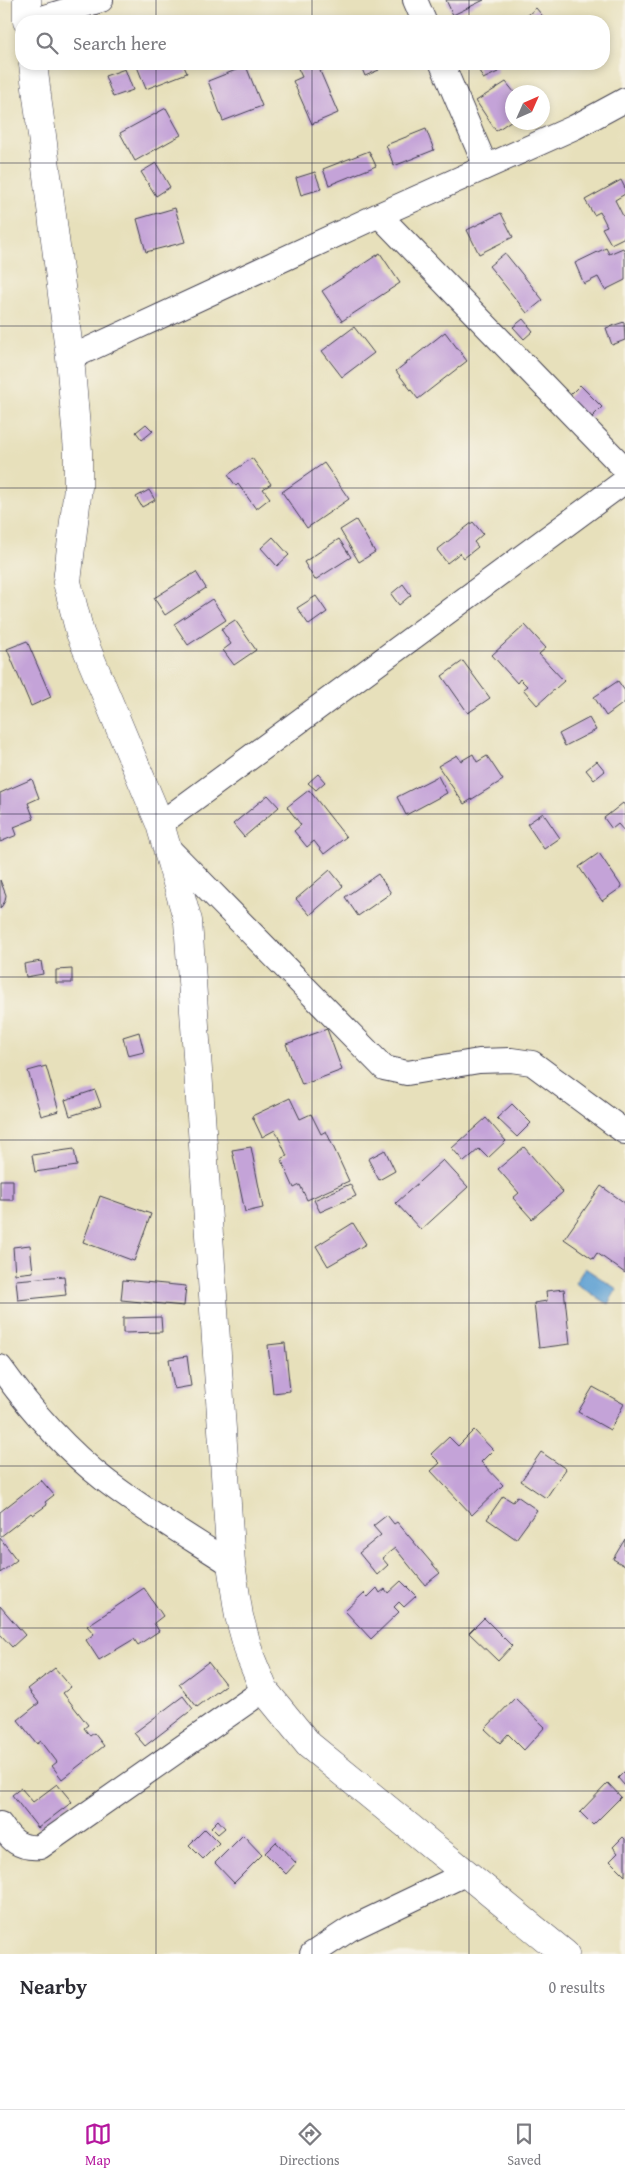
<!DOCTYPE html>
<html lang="en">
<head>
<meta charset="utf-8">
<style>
	body { margin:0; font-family:"Gentium Book Plus",serif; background:#f2f2f3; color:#2b2b33 }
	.compass { position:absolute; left:505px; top:85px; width:45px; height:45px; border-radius:50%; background:#fff; box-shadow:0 2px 8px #0003; rotate:45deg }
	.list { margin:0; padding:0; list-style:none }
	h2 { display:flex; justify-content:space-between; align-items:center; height:65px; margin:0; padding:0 20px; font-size:21px }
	h2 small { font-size:16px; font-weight:400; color:#7c7c81 }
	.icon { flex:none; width:28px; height:28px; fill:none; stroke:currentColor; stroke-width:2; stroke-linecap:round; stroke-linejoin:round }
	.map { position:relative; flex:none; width:625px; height:1954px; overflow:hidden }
	.search { position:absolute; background:#fff; box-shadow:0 2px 8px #0003; left:15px; right:15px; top:15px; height:55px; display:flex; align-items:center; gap:12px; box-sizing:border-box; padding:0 18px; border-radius:20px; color:#7c7c81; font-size:19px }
	.sheet { height:155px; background:#fff }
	nav { display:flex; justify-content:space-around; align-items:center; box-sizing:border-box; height:70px; border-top:1px solid #e1e1e2; background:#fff; font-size:14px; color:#7c7c81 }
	nav a { display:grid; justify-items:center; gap:2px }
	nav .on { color:#b5179e }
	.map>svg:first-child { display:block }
</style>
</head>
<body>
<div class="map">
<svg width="625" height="1954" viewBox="0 0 625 1954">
	<rect width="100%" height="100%" fill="#f7f3e8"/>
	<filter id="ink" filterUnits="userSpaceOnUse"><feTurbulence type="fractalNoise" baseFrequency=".02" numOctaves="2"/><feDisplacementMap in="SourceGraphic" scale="10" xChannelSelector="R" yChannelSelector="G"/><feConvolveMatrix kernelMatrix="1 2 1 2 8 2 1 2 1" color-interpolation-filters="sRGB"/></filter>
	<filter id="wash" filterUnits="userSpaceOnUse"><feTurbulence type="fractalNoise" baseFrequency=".0096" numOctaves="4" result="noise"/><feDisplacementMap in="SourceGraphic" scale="20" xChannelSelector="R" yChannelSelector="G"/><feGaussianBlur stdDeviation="1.12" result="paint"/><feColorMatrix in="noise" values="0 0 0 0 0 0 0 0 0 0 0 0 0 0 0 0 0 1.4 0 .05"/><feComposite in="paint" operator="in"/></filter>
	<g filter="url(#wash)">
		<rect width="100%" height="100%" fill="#e7e0bb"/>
		<path fill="#60a1d3" stroke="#416287" d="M585 1268 617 1289 608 1304 575 1283Z"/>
		<g id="blocks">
			<path fill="#c4a3d8" d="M446 0H484L453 15Z
				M536 8 546 20 544 21H521Z
				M136 64H183L187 73 146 89Z
				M296 64H330L331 67 320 71 338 113 312 124 293 81 302 77Z
				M360 64H376L379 70 365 76Z
				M476 64H501L496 66 498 72 483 79Z
				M246 66 262 106 223 121 208 81Z
				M125 69 133 90 113 97 105 76Z
				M506 82 514 92 512 120 496 131 476 101Z
				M166 108 181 135 135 161 120 133Z
				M426 129 434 150 394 166 386 145Z
				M369 151 376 166 329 185 323 169Z
				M156 163 170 187 156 196 141 172Z
				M315 172 321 189 301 195 296 178Z
				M621 180 625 188V194L615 200 623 216 625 215V237L611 244 602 228 607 226 600 212 594 215 585 200Z
				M175 208 185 242 146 252 137 219Z
				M501 213 513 237 479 254 467 230Z
				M606 248 609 254 623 248 625 252V280L605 290 598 277 584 284 575 263Z
				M380 253 400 283 342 321 322 291Z
				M505 253 543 300 527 313 489 266Z
				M523 319 533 331 524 339 513 327Z
				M624 322 625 340 612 345 606 328Z
				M354 327 374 353 342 377 322 351Z
				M445 332 467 361 418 399 396 371Z
				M580 385 602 407 588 421 566 399Z
				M146 424 153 431 142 440 136 432Z
				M252 458 271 484 263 489 270 498 256 509 238 484 236 486 228 475Z
				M324 463 349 499 307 528 282 492Z
				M149 490 155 500 142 507 136 497Z
				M356 520 375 552 359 562 340 530Z
				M473 522 483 534 474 542 478 547 464 558 460 553 447 563 437 550Z
				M273 537 289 555 277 566 261 548Z
				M339 539 351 557 315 580 304 562Z
				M196 572 206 588 165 615 154 598Z
				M403 584 411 595 399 605 391 594Z
				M316 596 327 612 309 625 297 608Z
				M212 599 226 620 188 645 174 624Z
				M235 620 256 650 234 665 223 650 231 644 221 629Z
				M525 625 546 648 539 654 564 681 537 705 523 689 527 686 520 679 517 683 492 655Z
				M27 641 51 697 31 706 7 649Z
				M463 661 490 698 468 713 442 676Z
				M618 681 625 691V702L606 716 594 697Z
				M589 718 596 730 565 746 559 734Z
				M473 754 477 762 487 756 503 780 464 804 438 766 457 755 461 761Z
				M597 761 605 771 594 780 586 770Z
				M318 774 325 782 316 790 308 783Z
				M438 776 447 793 406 815 397 797Z
				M32 779 39 798 28 803 34 819 14 827 17 835 0 842V793Z
				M309 790 346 837 324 854 314 841 307 847 294 831 301 825 287 807Z
				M268 795 279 807 244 837 233 824Z
				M623 803 625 806V832L618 824 612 829 604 818Z
				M543 813 560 838 544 849 527 824Z
				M599 853 622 887 602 901 579 867Z
				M330 870 343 886 310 915 296 899Z
				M378 874 391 893 358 916 345 897Z
				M0 880 6 895 5 901 0 909Z
				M41 961 43 974 26 977 24 964Z
				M72 969V983H56V970Z
				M327 1029 342 1070 302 1085 286 1044Z
				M139 1032 144 1052 128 1056 123 1037Z
				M46 1066 59 1111 41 1116 28 1071Z
				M95 1090 101 1106 70 1116 65 1100Z
				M290 1098 300 1119 311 1114 321 1134 326 1131 349 1181 307 1200 300 1185 294 1188 281 1159 287 1156 275 1130 262 1137 252 1116Z
				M512 1104 531 1123 517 1137 497 1118Z
				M486 1118 506 1141 488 1158 479 1149 464 1162 452 1148Z
				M251 1147 263 1208 245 1212 232 1150Z
				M524 1147 563 1192 532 1219 513 1198 519 1193 498 1169Z
				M74 1149 77 1166 35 1172 32 1155Z
				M385 1150 395 1171 379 1180 368 1159Z
				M443 1160 468 1187 421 1230 396 1203Z
				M0 1180H13V1200H0Z
				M350 1184 356 1196 320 1212 314 1200Z
				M601 1186 625 1203V1273L597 1253 593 1259 564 1239Z
				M100 1196 151 1214 134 1261 83 1242Z
				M353 1223 366 1244 328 1266 316 1246Z
				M30 1245 33 1272 15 1274 13 1247Z
				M64 1276 66 1295 18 1300 16 1280Z
				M123 1280 186 1286 184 1306 121 1300Z
				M564 1289 570 1344 539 1348 534 1303 547 1301 546 1291Z
				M161 1317 162 1332 123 1333V1318Z
				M285 1343 290 1391 273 1393 268 1345Z
				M187 1356 191 1386 174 1389 169 1359Z
				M593 1387 624 1404 610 1430 578 1412Z
				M474 1430 493 1450 481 1462 503 1485 472 1515 431 1471 440 1463 431 1454 449 1437 458 1446Z
				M541 1452 566 1469 546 1498 521 1481Z
				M41 1480 54 1495 45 1502 47 1505 33 1515 31 1513 0 1537V1512Z
				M503 1496 513 1502 517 1496 537 1510 516 1539 487 1519Z
				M387 1515 394 1524 397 1522 440 1573 425 1585 395 1548 382 1558 388 1565 377 1575 359 1553 381 1535 373 1526Z
				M0 1538 17 1560 0 1573Z
				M625 1539V1566L613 1559Z
				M401 1581 416 1596 404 1607 399 1602 394 1607 399 1612 371 1639 345 1611 364 1593 368 1597 377 1588 380 1593 385 1589 388 1593Z
				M144 1588 163 1616 154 1623 159 1631 138 1645 134 1639 99 1660 86 1640 94 1634 87 1626Z
				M0 1606 25 1635 12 1647 0 1634Z
				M484 1618 512 1646 498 1661 469 1633Z
				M208 1662 226 1685 197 1707 179 1684Z
				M55 1668 71 1687 63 1693 88 1725 84 1728 90 1736 94 1733 104 1746 62 1779 52 1766 57 1762 41 1741 37 1744 18 1720 39 1703 28 1689Z
				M183 1696 193 1709 145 1746 134 1733Z
				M515 1698 545 1727 524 1750 508 1734 500 1743 485 1729Z
				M625 1771V1786L618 1778Z
				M608 1783 621 1797 593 1825 580 1812Z
				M57 1784 72 1802 38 1828 12 1795 21 1788 33 1802Z
				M218 1820 225 1828 218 1834 211 1827Z
				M205 1829 219 1843 203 1859 189 1845Z
				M243 1835 262 1855 234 1883 215 1863Z
				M623 1837 625 1839V1876L610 1861 618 1853 613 1847Z
				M276 1842 296 1863 286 1874 265 1853Z"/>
		</g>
	</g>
	<g filter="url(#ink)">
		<use href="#blocks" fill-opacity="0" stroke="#403e4e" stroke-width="1"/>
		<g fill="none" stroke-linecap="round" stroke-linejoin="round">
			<g stroke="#403e4e" stroke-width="26">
				<path id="minor" d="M415 0 424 21
					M32 21 101 0
					M442 64 486 167
					M379 215 625 469
					M70 358 379 215 575 127 625 100
					M160 824 625 481
					M166 846 384 1068 407 1073 479 1061 511 1060 532 1063 625 1132
					M0 1367C30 1409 65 1449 106 1481 145 1511 189 1537 231 1564
					M0 1824C11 1840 19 1849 40 1847L264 1690
					M312 1954 350 1929 465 1874"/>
			</g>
			<g stroke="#403e4e" stroke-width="29">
				<path id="tertiary" d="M27 0V21
					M33 64 70 358 78 451V487L67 582 80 633 160 824 188 921 231 1564 239 1616 250 1656 264 1690 309 1745 565 1954"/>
			</g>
			<use href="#minor" stroke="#fff" stroke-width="24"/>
			<use href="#tertiary" stroke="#fff" stroke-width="28"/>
		</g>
	</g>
	<path fill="none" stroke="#22223b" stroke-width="1" stroke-opacity="0.55" d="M156 0V21M312 0V21M469 0V21M156 64V1954M312 64V1954M469 64V1954M0 163H625M0 326H625M0 488H625M0 651H625M0 814H625M0 977H625M0 1140H625M0 1303H625M0 1466H625M0 1628H625M0 1791H625"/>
</svg>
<svg class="compass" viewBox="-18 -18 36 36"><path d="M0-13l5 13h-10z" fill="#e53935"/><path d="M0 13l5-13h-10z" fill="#7c7c81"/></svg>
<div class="search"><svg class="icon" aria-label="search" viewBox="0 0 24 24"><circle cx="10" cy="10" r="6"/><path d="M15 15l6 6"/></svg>Search here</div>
</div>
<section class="sheet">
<h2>Nearby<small>0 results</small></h2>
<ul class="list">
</ul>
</section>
<nav>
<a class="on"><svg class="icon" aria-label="map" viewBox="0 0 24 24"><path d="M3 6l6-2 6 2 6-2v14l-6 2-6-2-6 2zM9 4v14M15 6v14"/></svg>Map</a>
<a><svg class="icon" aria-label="directions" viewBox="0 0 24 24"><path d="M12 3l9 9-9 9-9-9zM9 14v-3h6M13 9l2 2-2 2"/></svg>Directions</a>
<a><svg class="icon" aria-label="saved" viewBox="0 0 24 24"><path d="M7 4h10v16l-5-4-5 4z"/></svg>Saved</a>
</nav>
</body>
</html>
